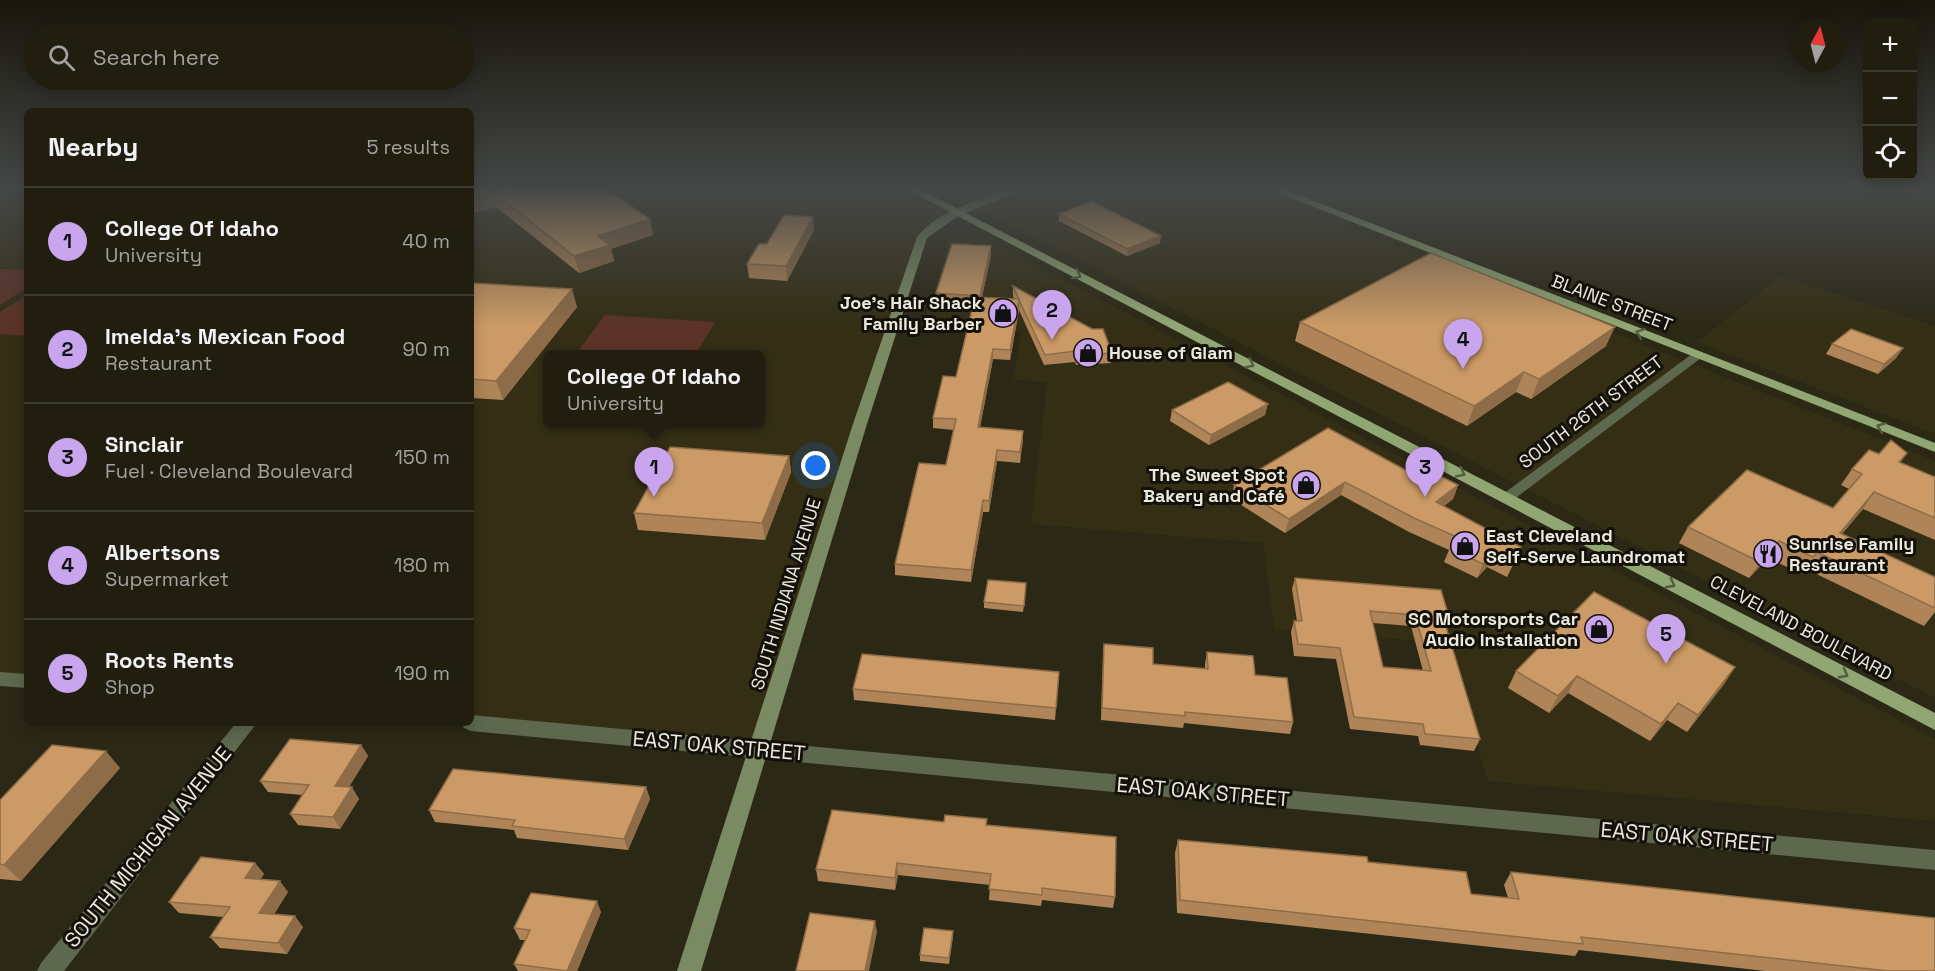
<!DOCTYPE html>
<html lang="en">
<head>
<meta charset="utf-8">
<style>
	body { margin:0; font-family:"Space Grotesk",sans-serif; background:#2d2b1e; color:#f1f3f6 }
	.controls { position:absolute; right:18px; top:18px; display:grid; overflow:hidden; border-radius:9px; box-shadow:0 3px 15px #0003 }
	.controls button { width:54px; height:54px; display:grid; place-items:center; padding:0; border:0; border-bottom:2px solid #3e3c30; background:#211e10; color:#f1f3f6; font:30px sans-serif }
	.compass { position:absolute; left:1791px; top:18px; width:54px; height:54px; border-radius:50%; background:#211e10; box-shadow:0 3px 15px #0003; rotate:7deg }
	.you { position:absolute; left:816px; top:466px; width:21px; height:21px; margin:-15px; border:4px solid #fff; border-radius:50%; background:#1a73e8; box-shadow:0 0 0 9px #1a73e833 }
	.badge { display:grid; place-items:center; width:39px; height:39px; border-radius:50%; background:#c9a5ee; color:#111; font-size:20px; font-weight:700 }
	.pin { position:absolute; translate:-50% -50px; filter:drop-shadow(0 2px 3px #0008) }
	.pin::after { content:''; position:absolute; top:32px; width:21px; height:18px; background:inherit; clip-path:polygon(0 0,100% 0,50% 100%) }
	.popup { position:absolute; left:543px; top:350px; width:222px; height:78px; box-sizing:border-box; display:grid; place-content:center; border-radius:9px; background:#211e10; filter:drop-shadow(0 2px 4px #0005); font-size:20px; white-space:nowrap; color:#a2a29f }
	.popup b { font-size:22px; color:#f1f3f6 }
	.popup::after { content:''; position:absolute; left:50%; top:100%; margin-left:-12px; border:12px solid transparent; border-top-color:#211e10 }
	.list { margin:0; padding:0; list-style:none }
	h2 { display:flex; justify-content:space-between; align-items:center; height:78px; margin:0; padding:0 24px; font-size:26px }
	h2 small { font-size:20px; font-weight:400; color:#a2a29f }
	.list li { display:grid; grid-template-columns:39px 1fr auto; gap:18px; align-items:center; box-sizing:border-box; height:108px; padding:0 24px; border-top:2px solid #3e3c30 }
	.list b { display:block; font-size:22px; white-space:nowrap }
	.list p { margin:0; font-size:20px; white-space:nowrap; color:#a2a29f }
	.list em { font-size:20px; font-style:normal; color:#a2a29f }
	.icon { flex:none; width:33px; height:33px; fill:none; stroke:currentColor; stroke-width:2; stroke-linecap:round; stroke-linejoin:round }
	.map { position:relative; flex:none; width:1935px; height:971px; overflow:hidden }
	.search { position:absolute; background:#211e10; box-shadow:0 3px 15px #0003; left:24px; top:24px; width:450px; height:66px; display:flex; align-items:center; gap:15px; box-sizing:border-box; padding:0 21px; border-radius:33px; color:#a2a29f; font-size:22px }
	.panel { position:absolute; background:#211e10; box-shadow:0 3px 15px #0003; left:24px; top:108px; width:450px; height:618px; border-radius:9px }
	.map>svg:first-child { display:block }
</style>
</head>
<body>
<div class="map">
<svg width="1935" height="971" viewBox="0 0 1935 971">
	<rect width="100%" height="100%" fill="#2c2816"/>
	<path fill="#342e15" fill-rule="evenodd" d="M0 190H27V681L0 679Z
		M471 190H913L957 213 922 237 758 750 471 723ZM548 354H760V424H548Z
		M941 190H1256L1935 461V698Z
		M969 236 988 240 1935 739V821L1488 781 1446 643 1274 629 1263 543 1031 524 1047 382 1014 380 1021 331 924 326 948 241Z
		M1781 276 1935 326V434L1697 342Z"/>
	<path fill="#5c3328" d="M0 269 27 270V288L0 305Z
		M27 295V336L0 334V312Z
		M605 315 715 322 696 354H576Z"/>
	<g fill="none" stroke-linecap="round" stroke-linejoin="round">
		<path fill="#5d684f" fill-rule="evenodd" d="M1696 351 1702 355 1701 358 1513 500H1503L1500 497 1503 494Z
			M0 672 27 674V688L0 686Z
			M471 715 1935 850V870L471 731 464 728 461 723H471Z
			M236 723H257L64 971H37L41 963Z"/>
		<path fill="#7a8b63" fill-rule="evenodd" d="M1008 190H1024L958 216 927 238 867 424 701 971H677L853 424 917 237C939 210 977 201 1008 190Z"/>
		<path fill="#91a773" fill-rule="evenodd" d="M908 190H921L1935 713V730Z
			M1271 190H1286L1935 443V452Z"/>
	</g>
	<path fill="#af8458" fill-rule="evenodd" d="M471 190H607L653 235 611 249 614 261 579 273 496 207 474 213 471 210Z
		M1059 214 1160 243 1127 256 1059 221Z
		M814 230 787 281 749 278 747 264 767 244Z
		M991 255 982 297 1014 299 1013 296V286L1112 353 1111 363 1076 365 1075 362 1044 365 1019 310 1010 360 993 359 980 427 1023 431 1020 463 997 461 989 512H983L971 582 895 575V564L946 465 954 430 933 428V418L956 377 973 305 937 303 936 293Z
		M471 283 577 307 503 400 471 398Z
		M1300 322 1606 346 1531 399 1516 392 1467 426 1295 341Z
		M1832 344 1903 348 1896 358 1878 374 1826 354Z
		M1172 410 1265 415 1209 445 1170 421Z
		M1907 453 1900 463 1935 477V540L1863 509 1842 534 1935 577V612L1924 626 1806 569 1802 574 1768 558 1749 578 1679 543 1688 527 1833 508 1849 489 1841 485 1852 469 1879 454Z
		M789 456 791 472 765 540 638 530 634 513Z
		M1411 473 1458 485 1453 499 1444 506 1515 561 1507 577 1487 567 1477 578 1444 562 1449 550 1409 532 1341 495 1285 533 1232 499 1234 485Z
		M1295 578 1449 617 1446 626 1480 739 1474 751 1420 745 1418 736 1350 729 1336 659 1294 656 1291 632 1294 621H1297L1292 589ZM1373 623 1411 626 1423 671 1383 667Z
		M1026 589 1023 612 984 608V602Z
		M1104 644 1153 664 1205 669V664L1207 652 1255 675 1293 722 1290 734 1184 723 1183 728 1101 720 1103 655Z
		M1735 667 1724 684 1687 732 1667 720 1650 741 1568 693 1549 713 1508 688 1516 671Z
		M1059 672 1055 720 854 700 853 689Z
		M361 745 368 756 349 787 359 799 340 829 298 825 290 814 303 795 268 792 260 781Z
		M120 768 21 881 0 879V800Z
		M646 787 650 799 628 850 517 838 514 830 435 822 429 810Z
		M944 822 987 825 1115 897 1113 908 1042 900 1041 906 989 900 990 885 898 875 895 890 818 881 816 869Z
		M1178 840 1368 862 1471 894 1508 898 1504 885 1511 872 1935 971H1765L1579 950 1575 956 1177 913 1175 853Z
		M255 863 264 874 260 879 288 892 274 914 303 927 287 954 220 948 210 937 223 917 179 913 169 902Z
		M601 912 577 971H518L514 964 525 940H520L514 928Z
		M953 931 949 964 920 961V955Z"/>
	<path fill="#8e6c47" d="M492 191 496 207 474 213 471 204V197Z
		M813 217 814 230 787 281 786 266Z
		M650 219 653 235 611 249 614 261 579 273 574 256 598 236Z
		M1161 236 1160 243 1127 256V249Z
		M991 246V255L980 306V296Z
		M572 289 577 307 503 400 496 381Z
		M1019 300V310L1010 360V350Z
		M1615 327 1606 346 1531 399 1539 379Z
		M1903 348 1896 358 1878 374 1884 364Z
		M993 349V359L978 438V427Z
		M1524 372 1516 392 1467 426 1474 406Z
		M1268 404 1265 415 1209 445 1211 435Z
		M1023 431V441L1020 463V452Z
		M997 450V461L989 512V501Z
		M789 456 791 472 765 540 762 523Z
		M1345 482 1341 495 1285 533 1289 519Z
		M1458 485 1453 499 1431 515 1436 502Z
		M1874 492 1863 509 1828 550 1840 533Z
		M983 500V512L971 582V570Z
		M1779 541 1768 558 1749 578 1760 562Z
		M1493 554 1487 567 1477 578 1483 564Z
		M1735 667 1724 684 1687 732 1698 715Z
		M1577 676 1568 693 1549 713 1558 696Z
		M1678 703 1667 720 1650 741 1661 724Z
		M361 745 368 756 342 798 335 786Z
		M106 751 120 768 21 881 4 865Z
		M352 787 359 799 340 829 333 817Z
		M646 787 650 799 628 850 624 839Z
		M255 863 264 874 254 889 245 878Z
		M897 863 898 875 895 890V878Z
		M280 881 288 892 268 924 259 913Z
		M597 901 601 912 577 971H567Z
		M295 916 303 927 287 954 278 943Z
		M875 921 877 932 869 971H865Z
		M953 931V937L949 964V958Z"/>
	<path fill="#cb9a66" stroke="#8e6c47" stroke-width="1.5" fill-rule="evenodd" d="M471 190H607L650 219 598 236 610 245 574 256 492 191 471 197Z
		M1091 201 1161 236 1127 249 1059 214Z
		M784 215 813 217 786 266 747 264 759 244H767Z
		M952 244 991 246 980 296 936 293Z
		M1431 253 1615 327 1539 379 1524 372 1474 406 1300 322Z
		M471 283 572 289 496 381 471 379Z
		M1013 286 1092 329H1103L1112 353 1076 355 1075 351 1045 355 1019 300 1010 350 993 349 978 427 1023 431 1020 452 997 450 989 501 983 500 971 570 895 564 919 463 946 465 956 419 933 418 943 376 956 377 975 297 1019 299Z
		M1851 329 1903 348 1884 364 1832 344Z
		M1228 382 1268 404 1211 435 1172 410Z
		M1328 428 1411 473 1420 466 1458 485 1436 502 1521 547 1513 563 1493 554 1483 564 1450 548 1459 538 1414 518 1345 482 1289 519 1234 485Z
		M1891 440 1907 453 1899 462 1935 477V518L1874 492 1840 533 1935 577V608L1817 552 1813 557 1779 541 1760 562 1688 527 1747 470 1833 508 1862 474 1852 469 1869 450 1879 454Z
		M670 447 789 456 762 523 634 513Z
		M1295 578 1441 590 1449 617H1443L1480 739 1425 734 1423 724 1354 717 1340 648 1298 644 1294 621H1302ZM1370 611 1415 615 1431 671 1383 667Z
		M988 580 1026 583 1024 606 984 602Z
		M1594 592 1735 667 1698 715 1678 703 1661 724 1577 676 1558 696 1516 671Z
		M1104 644 1153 648V664L1208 669 1207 652 1253 656 1255 675 1287 678 1293 722 1185 712V716L1102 708Z
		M862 654 1059 672 1056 708 853 689Z
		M290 739 361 745 335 786 352 787 333 817 290 814 309 785 260 781Z
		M52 745 106 751 4 865 0 864V800Z
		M453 769 646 787 624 839 512 826 515 820 429 810Z
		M832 810 944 822 945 815 987 819 986 825 1116 837 1115 897 1042 888V895L989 889 991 874 897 863 895 878 816 869Z
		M1178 840 1367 857 1368 862 1466 872 1471 894 1519 899 1511 872 1935 918V971H1888L1581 937 1583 944 1180 900Z
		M201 857 255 863 245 878 280 881 259 913 295 916 278 943 210 937 230 907 169 902Z
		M531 893 597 901 567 971 514 964 530 930 514 928Z
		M810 913 875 921 865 971H796Z
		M924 928 953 931 949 958 920 955Z"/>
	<defs><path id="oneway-chevron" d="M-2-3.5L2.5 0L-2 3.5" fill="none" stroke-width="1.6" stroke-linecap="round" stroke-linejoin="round" transform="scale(1.5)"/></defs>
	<g stroke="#525c3e">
		<use href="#oneway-chevron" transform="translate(1077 275) rotate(27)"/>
		<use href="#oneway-chevron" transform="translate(1640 333) rotate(-159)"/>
		<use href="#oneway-chevron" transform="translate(1250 364) rotate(27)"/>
		<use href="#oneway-chevron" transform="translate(1881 427) rotate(-159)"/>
		<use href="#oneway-chevron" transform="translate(1461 473) rotate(27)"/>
		<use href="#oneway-chevron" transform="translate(1671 584) rotate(28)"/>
		<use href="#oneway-chevron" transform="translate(1844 674) rotate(28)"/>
	</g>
	<linearGradient id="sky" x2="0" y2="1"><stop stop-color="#18160c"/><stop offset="0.58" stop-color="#454847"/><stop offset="1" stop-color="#454847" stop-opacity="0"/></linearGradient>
	<rect width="1935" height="326" fill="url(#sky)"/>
	<defs>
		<g id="shop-disc" transform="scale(1.5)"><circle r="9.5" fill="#c9a5ee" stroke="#131109"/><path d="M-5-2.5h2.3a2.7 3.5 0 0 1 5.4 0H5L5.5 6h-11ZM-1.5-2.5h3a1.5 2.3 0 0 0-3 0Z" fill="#111"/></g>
		<g id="restaurant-disc" transform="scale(1.5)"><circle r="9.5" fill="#c9a5ee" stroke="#131109"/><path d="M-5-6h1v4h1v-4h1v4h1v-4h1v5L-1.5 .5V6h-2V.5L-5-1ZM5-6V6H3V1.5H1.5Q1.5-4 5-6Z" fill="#111"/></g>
	</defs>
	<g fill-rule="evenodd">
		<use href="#shop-disc" x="1003" y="313"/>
		<use href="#shop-disc" x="1088" y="353"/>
		<use href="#shop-disc" x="1306" y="485"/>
		<use href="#shop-disc" x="1465" y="546"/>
		<use href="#restaurant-disc" x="1768" y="554"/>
		<use href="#shop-disc" x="1599" y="629"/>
	</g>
	<g text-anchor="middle" stroke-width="6" stroke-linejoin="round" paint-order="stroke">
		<g font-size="18" font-weight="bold" fill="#eceadf" stroke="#131109" text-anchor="end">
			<text x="982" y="309">Joe's Hair Shack<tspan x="982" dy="21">Family Barber</tspan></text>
			<text x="1109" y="359" text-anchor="start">House of Glam</text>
			<text x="1285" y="481">The Sweet Spot<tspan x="1285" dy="21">Bakery and Café</tspan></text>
			<text x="1486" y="542" text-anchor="start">East Cleveland<tspan x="1486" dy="21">Self-Serve Laundromat</tspan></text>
			<text x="1789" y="550" text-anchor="start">Sunrise Family<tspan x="1789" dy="21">Restaurant</tspan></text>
			<text x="1578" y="625">SC Motorsports Car<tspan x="1578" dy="21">Audio Installation</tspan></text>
		</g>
		<g font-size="18" fill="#eceadf" stroke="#131109">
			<text transform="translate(1612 303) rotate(21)" y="6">BLAINE STREET</text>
			<text transform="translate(1591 412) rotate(-37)" y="6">SOUTH 26TH STREET</text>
			<text transform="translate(786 594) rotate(-73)" y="6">SOUTH INDIANA AVENUE</text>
			<text transform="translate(1801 628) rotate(28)" y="6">CLEVELAND BOULEVARD</text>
		</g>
		<g font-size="21" fill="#eceadf" stroke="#131109">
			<text transform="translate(719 746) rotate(5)" y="7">EAST OAK STREET</text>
			<text transform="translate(1203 792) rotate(5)" y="7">EAST OAK STREET</text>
			<text transform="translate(1687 837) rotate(5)" y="7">EAST OAK STREET</text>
			<text transform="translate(148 847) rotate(-51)" y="7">SOUTH MICHIGAN AVENUE</text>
		</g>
	</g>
</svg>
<div class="controls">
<button>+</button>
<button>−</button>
<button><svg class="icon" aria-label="locate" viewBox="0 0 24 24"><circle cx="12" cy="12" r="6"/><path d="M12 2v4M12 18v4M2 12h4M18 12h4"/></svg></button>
</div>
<svg class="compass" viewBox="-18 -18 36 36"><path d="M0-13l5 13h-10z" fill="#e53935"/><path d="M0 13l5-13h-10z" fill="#a2a29f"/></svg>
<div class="you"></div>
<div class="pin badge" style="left:654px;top:497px">1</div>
<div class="popup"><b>College Of Idaho</b>University</div>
<div class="pin badge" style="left:1052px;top:340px">2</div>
<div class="pin badge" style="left:1425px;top:497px">3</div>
<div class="pin badge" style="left:1463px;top:369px">4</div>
<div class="pin badge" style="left:1666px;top:664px">5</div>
<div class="search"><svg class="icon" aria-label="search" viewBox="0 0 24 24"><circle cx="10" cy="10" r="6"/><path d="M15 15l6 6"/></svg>Search here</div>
<section class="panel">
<h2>Nearby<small>5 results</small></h2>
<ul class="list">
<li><span class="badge">1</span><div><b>College Of Idaho</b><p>University</p></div><em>40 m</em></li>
<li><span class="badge">2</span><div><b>Imelda's Mexican Food</b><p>Restaurant</p></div><em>90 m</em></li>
<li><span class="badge">3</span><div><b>Sinclair</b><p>Fuel · Cleveland Boulevard</p></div><em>150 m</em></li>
<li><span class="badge">4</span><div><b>Albertsons</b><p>Supermarket</p></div><em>180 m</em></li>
<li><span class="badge">5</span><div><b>Roots Rents</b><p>Shop</p></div><em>190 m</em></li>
</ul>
</section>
</div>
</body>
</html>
